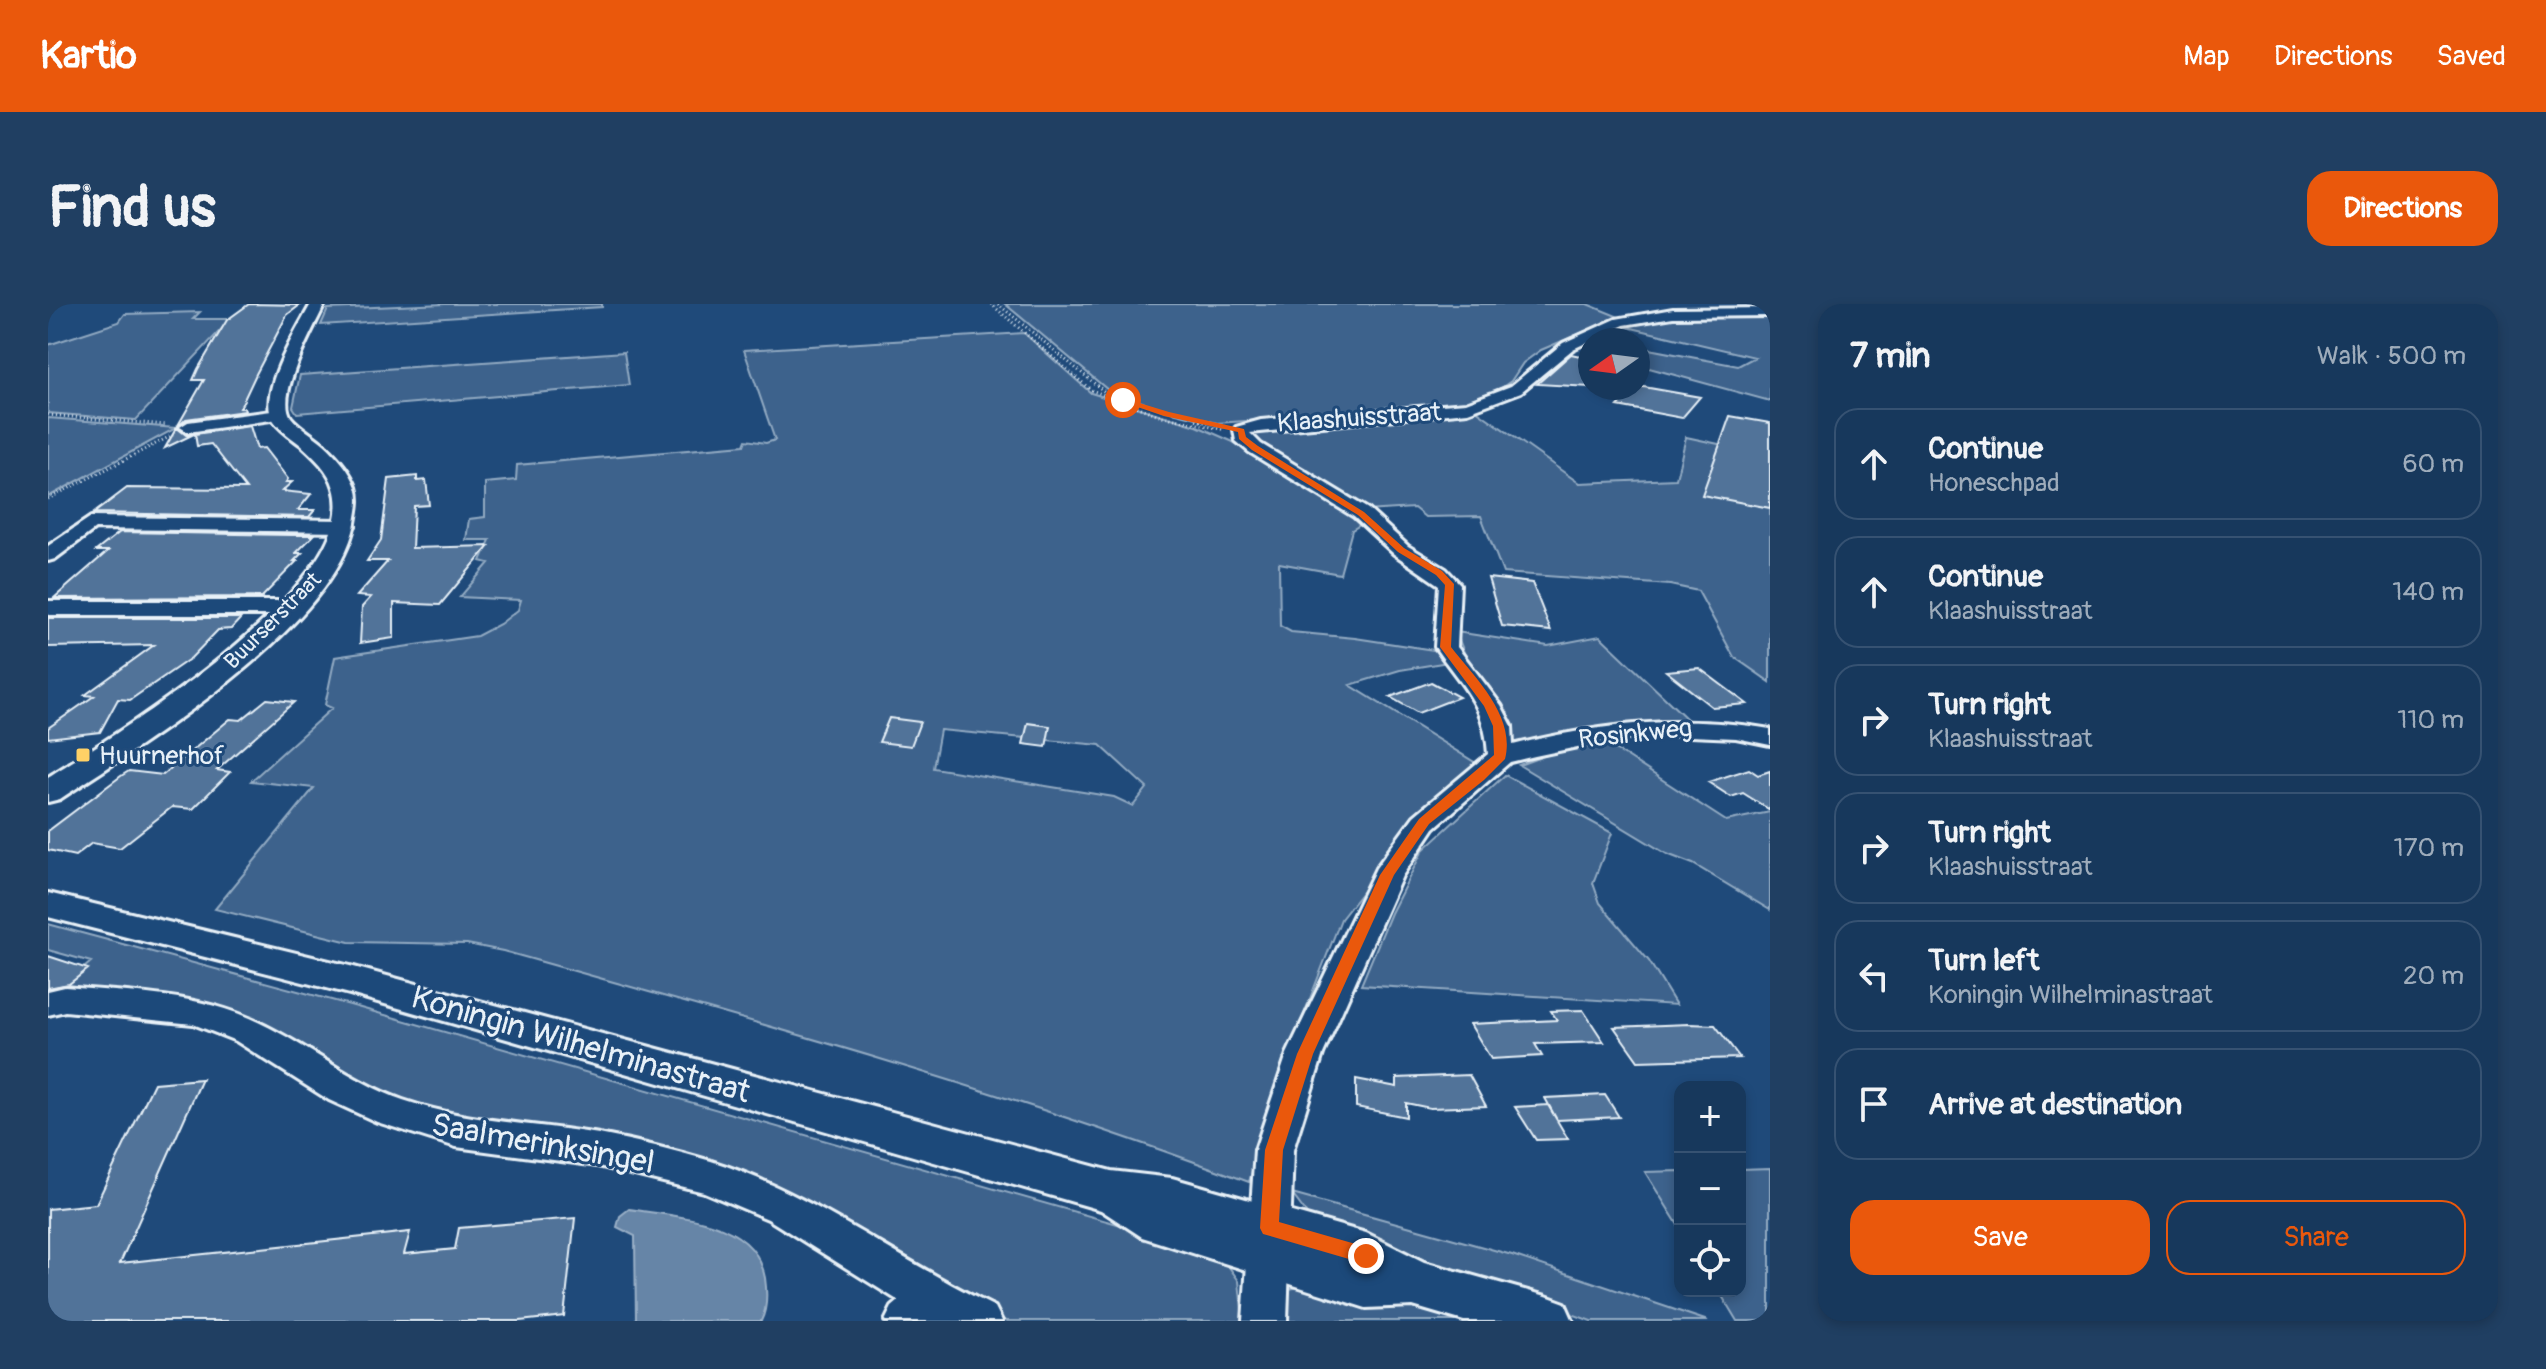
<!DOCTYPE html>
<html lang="en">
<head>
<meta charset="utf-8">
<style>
	body { margin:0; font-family:Pangolin,sans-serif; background:#203f62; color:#f1f3f6 }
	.controls { position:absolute; right:24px; bottom:24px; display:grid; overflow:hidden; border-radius:16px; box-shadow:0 4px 12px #0003 }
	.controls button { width:72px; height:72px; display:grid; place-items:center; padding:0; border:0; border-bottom:2px solid #365272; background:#17385c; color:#f1f3f6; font:40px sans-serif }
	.compass { position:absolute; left:1530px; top:24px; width:72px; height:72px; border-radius:50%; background:#17385c; box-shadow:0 4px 12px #0003; rotate:256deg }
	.stop { position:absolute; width:24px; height:24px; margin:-18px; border:6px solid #ea580c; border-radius:50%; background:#fff }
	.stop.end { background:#ea580c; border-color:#fff; box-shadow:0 2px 8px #0008 }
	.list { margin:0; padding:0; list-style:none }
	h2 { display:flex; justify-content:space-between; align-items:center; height:104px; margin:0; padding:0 32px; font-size:34px }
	h2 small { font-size:26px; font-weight:400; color:#9eacbb }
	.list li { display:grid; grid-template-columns:52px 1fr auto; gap:24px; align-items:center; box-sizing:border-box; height:112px; margin:0 16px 16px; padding:0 16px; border:2px solid #365272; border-radius:24px }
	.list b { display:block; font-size:30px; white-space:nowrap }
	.list p { margin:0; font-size:26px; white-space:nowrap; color:#9eacbb }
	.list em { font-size:26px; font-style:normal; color:#9eacbb }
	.actions { display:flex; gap:16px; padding:24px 32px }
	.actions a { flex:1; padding:18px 0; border:2px solid #ea580c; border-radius:24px; text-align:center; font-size:28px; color:#ea580c }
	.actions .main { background:#ea580c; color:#fff }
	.icon { flex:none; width:44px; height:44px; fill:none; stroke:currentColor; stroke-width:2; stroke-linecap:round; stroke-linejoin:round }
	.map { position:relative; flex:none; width:1722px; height:1017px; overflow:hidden; border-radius:24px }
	header { display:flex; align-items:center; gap:48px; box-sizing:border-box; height:112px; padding:0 40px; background:#ea580c; color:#fff }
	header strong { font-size:38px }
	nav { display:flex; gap:44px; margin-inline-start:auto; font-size:28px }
	.intro { display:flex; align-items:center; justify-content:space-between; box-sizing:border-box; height:192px; padding:0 48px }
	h1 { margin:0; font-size:56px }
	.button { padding:20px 36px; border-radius:24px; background:#ea580c; color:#fff; font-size:28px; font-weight:700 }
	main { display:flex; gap:48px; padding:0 48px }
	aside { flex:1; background:#17385c; border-radius:24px; box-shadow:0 4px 12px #0003 }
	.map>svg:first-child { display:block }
</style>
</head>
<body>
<header>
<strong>Kartio</strong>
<nav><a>Map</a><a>Directions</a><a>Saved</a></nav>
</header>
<div class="intro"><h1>Find us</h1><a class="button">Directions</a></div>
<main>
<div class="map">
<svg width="1722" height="1017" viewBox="0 0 1722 1017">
	<rect width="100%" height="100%" fill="#1f4a7a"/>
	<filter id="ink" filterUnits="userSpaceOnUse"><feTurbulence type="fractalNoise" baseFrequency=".0125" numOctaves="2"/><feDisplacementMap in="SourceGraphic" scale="16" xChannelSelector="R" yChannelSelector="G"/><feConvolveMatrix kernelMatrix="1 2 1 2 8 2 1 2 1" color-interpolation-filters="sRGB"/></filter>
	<g filter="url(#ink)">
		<path fill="#3c628c" stroke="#92aac2" stroke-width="2" fill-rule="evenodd" d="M397 0H554V3L273 21 280 5Z
			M957 0H1539L1571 13 1493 46 1475 59 1463 77 1453 84 1419 98 1365 105 1169 119 1116 106 1060 86Z
			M152 8 145 15H183L88 116 0 109V41L71 18 77 10Z
			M1722 10V97L1590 61V43L1690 62 1707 53 1575 22 1611 13Z
			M976 29 1043 89 1149 122 1183 137 1317 218 1304 226 1292 270 1231 259 1232 322 1243 328 1307 334 1392 347 1400 358 1352 366 1302 381 1431 461 1358 532 1293 615 1226 787 1201 878C958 787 706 717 455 647L419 640 301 638 167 605 266 484 203 477 284 404 277 401 287 353 429 332 452 320 470 306 473 296 412 293 441 259 433 257 442 236H418L421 215 437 213V179L468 176 469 161 696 141 698 136 718 139 727 136 696 46ZM892 426 1052 441 1099 484 1085 502 1066 493 885 464Z
			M576 48 581 81 249 109 245 103 252 71Z
			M1428 106 1531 179 1628 175 1638 133 1722 151V378L1686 353 1650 287 1622 281 1455 269 1433 212 1377 213 1366 204 1317 207 1202 135 1207 125Z
			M0 114 128 124 0 193Z
			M1408 328 1500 342 1552 332 1640 416 1587 420 1467 445 1456 409 1421 361Z
			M1556 438 1678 517 1722 508V606L1645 560 1619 550 1471 461 1515 445Z
			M1457 471 1564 529 1545 579 1552 599 1601 657 1628 701 1313 681 1343 609 1375 546Z
			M0 620 302 701 1171 949 1191 977 1195 1017H959L948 1014 774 912 375 816 215 733 2 693 43 658 0 646Z
			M1722 864V1017H1689L1671 987H1692V865Z
			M1632 867V924L1597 868Z
			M1244 890 1464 951 1660 1017H1543L1456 985 1270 925Z
			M1278 978 1425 1017H1241V985Z"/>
		<path fill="#6685a7" stroke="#9ab0c7" stroke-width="2" d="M581 905C628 913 707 914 717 974 719 988 720 1004 713 1017H588L587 932 569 923 572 912Z"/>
		<path fill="#517399" stroke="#e8f1f8" stroke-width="2" d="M201 0 252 1 239 11 208 70 192 104H196L197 107 138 115 129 124 138 131 146 130 117 144 156 76H145L150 65 179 16Z
			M1523 50 1542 54V83L1489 80Z
			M1590 82 1652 93 1634 114 1570 102Z
			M1682 112 1722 119V204L1654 191Z
			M202 122 209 145 216 144 240 175 238 178H244L234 187 263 190 250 206H267L261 213 46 209 79 184 198 185 163 140 149 142 147 130Z
			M369 172V177L378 176 381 201 366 202 364 244 441 242 392 301 346 299V334L312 339 314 303 323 293 309 292 340 257H319L333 236 341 175Z
			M72 228 244 231H266L248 249H254L246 257H249L214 293 6 294 60 247H48Z
			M1440 274 1484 279 1503 327 1454 322Z
			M0 314H193L183 325 170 326 143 354 82 396 70 395 52 428 0 434V424L46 392 37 391 106 341 0 343Z
			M1651 364 1699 400 1664 403 1618 367Z
			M1383 378 1411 393 1370 409 1342 393Z
			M219 395 246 398 169 466 182 468 145 505 124 503 72 544 44 539 27 552 0 546V527L73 472 81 467 115 471 182 415 193 416Z
			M841 414 872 418 863 442 831 438Z
			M980 419 1002 422 998 443 975 440Z
			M1701 465 1710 471 1722 467V506L1695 489 1683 493 1660 478Z
			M0 652 40 665 21 680 0 684Z
			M1535 706 1556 738 1487 740 1494 752 1443 755 1422 720 1509 716 1503 707Z
			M1641 720 1667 721 1692 754 1590 757 1566 723Z
			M1421 771 1438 802 1382 804 1358 799V813L1308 803V775L1349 783V774Z
			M154 775 72 959 362 928 356 950 407 945 411 924 527 914 516 1012 472 1017H0V905L48 900 106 779Z
			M1557 791 1571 813 1509 816 1497 794Z
			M1500 801 1520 835 1488 836 1467 803Z"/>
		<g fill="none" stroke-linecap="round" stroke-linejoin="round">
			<g stroke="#e8f1f8" stroke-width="6">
				<path id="minor" d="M1722 4V12L1625 13 1576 21 1525 45 1473 88 1420 108 1202 129 1213 140 1320 205 1360 242 1398 265 1412 280 1409 343 1453 401 1464 422 1465 441C1551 420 1634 410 1722 425V441L1688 434 1620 431 1553 438 1487 452 1462 458 1386 524 1354 572 1275 750 1245 846 1239 1017H1195L1207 846 1239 750 1328 564 1366 512 1440 450C1437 399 1414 383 1387 343L1391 281 1346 250 1306 213 1201 148 1188 137 1186 126 1188 123 1213 116 1418 99 1463 82 1515 39 1568 15 1625 5Z
					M231 106 239 111 237 114 140 128 132 123 140 118Z
					M43 213 297 216 307 222 297 228 47 225 7 255 0 257V242Z
					M0 297H242L253 304 242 311H0Z
					M17 683C83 689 151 689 212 719 261 742 303 778 355 796 419 818 485 819 551 830 589 837 626 846 663 857 765 889 851 957 947 1003L954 1017H837L844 1003 851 997 720 915 656 888 550 862 408 843 329 818 281 796 188 737 145 720 17 707 0 711V687Z"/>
			</g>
			<g stroke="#e8f1f8" stroke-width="6">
				<path id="major" d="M263 0H277C267 22 227 91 243 113 251 123 266 131 276 140 289 152 302 166 308 183 312 196 309 206 307 219 286 324 98 438 12 495L0 498V473C68 430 316 279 286 184 281 166 266 153 253 141 244 134 232 126 226 117 207 92 250 24 263 0Z
					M0 589 302 662 1063 867 1124 874 1318 929 1376 958 1498 992 1517 999 1525 1017H1416L1365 1002 1318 1004 1094 933 1053 906 302 690 0 613Z"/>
			</g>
			<path stroke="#e8f1f8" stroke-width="3" stroke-dasharray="1 3" stroke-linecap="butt" d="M943 0 1043 86 1114 112 1177 126
				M950 0 1058 89
				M0 111 119 121
				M1148 116 1177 123
				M0 195 125 131"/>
			<use href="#minor" fill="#1f4a7a" fill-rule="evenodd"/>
			<use href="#major" fill="#1f4a7a" fill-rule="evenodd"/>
		</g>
	</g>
	<path fill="#ea580c" d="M1075 94 1121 108 1196 125 1198 133 1210 142 1316 208 1356 244 1394 267 1406 280 1403 343C1427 374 1468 412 1457 455L1436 476 1381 520 1346 571 1265 750 1235 846 1231 918 1325 945 1328 952 1325 958 1318 960 1215 930 1212 924 1217 846 1249 750 1332 571 1371 515 1446 451 1445 422 1436 402 1392 343 1397 281 1388 271 1350 248 1310 211 1204 146 1191 135 1190 128 1116 112 1072 97Z"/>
	<rect fill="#ffd166" stroke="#1f4a7a" stroke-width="3" x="27" y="443" width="16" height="16" rx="4"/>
	<g text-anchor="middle" stroke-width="6" stroke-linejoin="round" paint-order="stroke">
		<g font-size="22" fill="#e8f1f8" stroke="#1f4a7a">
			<text transform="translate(224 316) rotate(-45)" y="8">Buurserstraat</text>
		</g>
		<g font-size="26" fill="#e8f1f8" stroke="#1f4a7a">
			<text transform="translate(1311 113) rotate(-4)" y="9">Klaashuisstraat</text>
			<text transform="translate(1587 429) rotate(-6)" y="9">Rosinkweg</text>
		</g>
		<g font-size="26" fill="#e8f1f8" stroke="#1f4a7a" text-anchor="start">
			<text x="51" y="460">Huurnerhof</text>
		</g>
		<g font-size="32" fill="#e8f1f8" stroke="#1f4a7a">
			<text transform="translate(533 740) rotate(16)" y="11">Koningin Wilhelminastraat</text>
			<text transform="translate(495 839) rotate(10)" y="11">Saalmerinksingel</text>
		</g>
	</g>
</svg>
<div class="controls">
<button>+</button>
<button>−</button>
<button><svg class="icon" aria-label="locate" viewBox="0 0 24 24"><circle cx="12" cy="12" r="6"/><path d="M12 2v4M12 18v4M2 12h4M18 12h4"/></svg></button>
</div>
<svg class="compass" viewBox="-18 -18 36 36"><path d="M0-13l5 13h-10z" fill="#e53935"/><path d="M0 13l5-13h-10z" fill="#9eacbb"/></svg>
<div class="stop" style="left:1075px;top:96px"></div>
<div class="stop end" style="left:1318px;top:952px"></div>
</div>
<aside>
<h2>7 min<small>Walk · 500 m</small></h2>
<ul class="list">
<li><svg class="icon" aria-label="ahead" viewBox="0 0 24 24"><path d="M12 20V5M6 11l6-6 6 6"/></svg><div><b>Continue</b><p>Honeschpad</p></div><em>60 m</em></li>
<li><svg class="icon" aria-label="ahead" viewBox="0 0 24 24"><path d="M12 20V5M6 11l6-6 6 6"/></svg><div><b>Continue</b><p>Klaashuisstraat</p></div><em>140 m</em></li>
<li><svg class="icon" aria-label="right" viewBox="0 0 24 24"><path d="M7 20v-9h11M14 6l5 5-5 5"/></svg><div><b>Turn right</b><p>Klaashuisstraat</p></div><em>110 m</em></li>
<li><svg class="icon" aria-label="right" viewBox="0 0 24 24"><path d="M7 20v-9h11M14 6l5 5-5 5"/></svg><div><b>Turn right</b><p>Klaashuisstraat</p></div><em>170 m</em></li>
<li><svg class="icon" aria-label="left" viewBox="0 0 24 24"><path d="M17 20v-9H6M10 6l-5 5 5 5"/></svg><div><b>Turn left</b><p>Koningin Wilhelminastraat</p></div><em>20 m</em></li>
<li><svg class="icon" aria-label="arrive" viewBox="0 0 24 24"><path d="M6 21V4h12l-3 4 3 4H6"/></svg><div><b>Arrive at destination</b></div></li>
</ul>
<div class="actions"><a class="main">Save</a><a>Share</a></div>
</aside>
</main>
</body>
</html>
